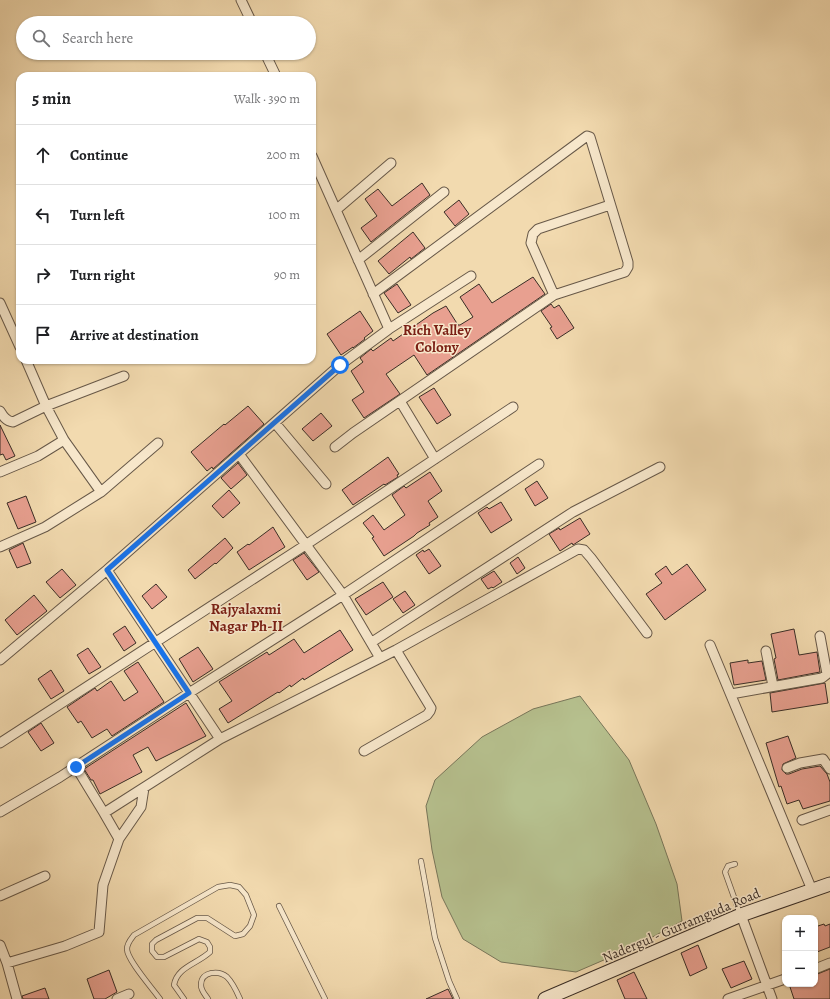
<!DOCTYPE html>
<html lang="en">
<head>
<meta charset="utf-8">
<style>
	body { margin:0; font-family:Alegreya,serif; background:#f2f2f2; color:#202124 }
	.controls { position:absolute; right:12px; bottom:12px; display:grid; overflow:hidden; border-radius:8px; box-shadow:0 1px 3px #0004 }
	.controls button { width:36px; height:36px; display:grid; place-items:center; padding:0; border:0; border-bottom:1px solid #e0e0e0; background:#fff; color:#202124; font:20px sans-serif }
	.stop { position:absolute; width:12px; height:12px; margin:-9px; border:3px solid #1a73e8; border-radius:50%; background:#fff }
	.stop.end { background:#1a73e8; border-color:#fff; box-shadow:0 1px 4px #0008 }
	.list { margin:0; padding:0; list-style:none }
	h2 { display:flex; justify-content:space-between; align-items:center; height:52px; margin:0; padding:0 16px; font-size:17px }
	h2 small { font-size:13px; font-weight:400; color:#757577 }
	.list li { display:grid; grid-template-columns:26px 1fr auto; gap:12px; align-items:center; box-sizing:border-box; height:60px; padding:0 16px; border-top:1px solid #e0e0e0 }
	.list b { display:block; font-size:15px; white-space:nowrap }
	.list em { font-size:13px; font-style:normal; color:#757577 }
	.icon { flex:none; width:22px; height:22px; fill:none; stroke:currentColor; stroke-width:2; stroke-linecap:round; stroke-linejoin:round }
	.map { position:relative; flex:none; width:830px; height:999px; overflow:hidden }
	.search { position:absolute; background:#fff; box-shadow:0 1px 3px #0004; left:16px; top:16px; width:300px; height:44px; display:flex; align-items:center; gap:10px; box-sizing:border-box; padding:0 14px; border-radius:22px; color:#757577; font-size:15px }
	.panel { position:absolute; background:#fff; box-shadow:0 1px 3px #0004; left:16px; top:72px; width:300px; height:292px; border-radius:12px }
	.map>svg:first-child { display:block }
</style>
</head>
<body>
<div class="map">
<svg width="830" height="999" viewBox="0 0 830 999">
	<rect width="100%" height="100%" fill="#f2daaf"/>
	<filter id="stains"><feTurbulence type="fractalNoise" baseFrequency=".005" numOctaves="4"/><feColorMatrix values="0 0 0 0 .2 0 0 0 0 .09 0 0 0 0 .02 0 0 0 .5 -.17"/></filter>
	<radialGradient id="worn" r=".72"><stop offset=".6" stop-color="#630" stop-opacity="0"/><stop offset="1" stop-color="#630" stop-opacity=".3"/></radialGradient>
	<path fill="#b6c08e" stroke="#78765a" d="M580 696 629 760 656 824 677 884 682 921 634 947 576 972 501 962 463 939 442 897 432 850 426 806 435 780 482 737 533 709Z"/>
	<path fill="#e8a090" stroke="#392d26" d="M422 183 430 195 371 242 361 228 377 216 365 199 378 189 392 206Z
		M459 200 469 214 455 226 444 212Z
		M413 232 425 248 411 259 410 257 389 274 378 261Z
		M533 277 545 294 427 375 414 355 386 374 400 394 364 418 352 400 364 392 351 371 363 362 360 358 371 349 373 351 391 338 393 341 433 313 446 306 458 325H460L473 317 460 297 479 284 492 303Z
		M397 284 411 305 398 313 384 293Z
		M551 304 554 308 559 305 574 328 557 339 550 328 552 327 541 311Z
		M360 311 373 331 364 338 365 339 353 348V347L341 355 327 334Z
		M434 388 451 415 437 424 419 397Z
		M248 406 264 424 213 469 212 467 207 471 191 452 224 424 225 425Z
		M321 413 332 426 313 441 302 429Z
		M0 425 15 456 6 460 3 454 0 455Z
		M388 457 399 474 397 475 398 477 385 485 384 484 353 505 342 490Z
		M238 463 247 475 231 489 221 478Z
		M430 472 442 491 428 501 438 517 429 523 430 525 417 533 414 536 384 556 372 538 374 537 363 523 373 515 384 530 405 515 392 495 404 486 406 488Z
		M537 481 548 498 535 506 525 489Z
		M229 490 240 503 223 518 212 506Z
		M26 496 36 522 18 529 7 503Z
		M501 502 512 520 491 533 478 513 487 507 489 509Z
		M580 518 590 534 573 545 572 543 560 551 549 534 559 528 560 530Z
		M273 527 285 547 249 570 237 552 248 544 249 545Z
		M225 538 233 548 216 564 215 563 195 579 188 570Z
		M23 543 31 563 17 568 9 550Z
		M429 549 441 566 429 574 416 555 423 550 424 552Z
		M304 553 319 572 307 580 293 560Z
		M518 557 525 568 517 574 510 563Z
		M687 564 706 590 665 620 646 594 662 583 655 574 666 566 672 575Z
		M62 569 76 585 60 598 46 582Z
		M494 571 502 582 493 588 492 587 488 589 481 579Z
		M383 582 393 597 366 615 355 599Z
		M156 584 167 597 152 609 142 596Z
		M405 591 415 605 403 613 393 599Z
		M34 595 47 611 17 635 5 620Z
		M125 626 136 643 124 651 113 634Z
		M794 629 799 655 817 652 820 672 778 680 774 659 776 658 771 634Z
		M340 630 353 650 304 680 303 678 291 687 290 685 279 693 278 692 228 723 219 709 232 701 219 682 267 652 269 655 294 639 304 653Z
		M198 647 213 669 193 682 179 659Z
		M88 648 101 667 89 674 77 655Z
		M748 660V663L762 661 766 680 734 685 730 663Z
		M138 662 164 702 112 736 107 729 92 738 81 721 78 723 67 707 95 688 97 691 111 681 124 701 138 692 124 671Z
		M51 670 64 691 51 699 38 679Z
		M825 683 828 703 772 712 770 693Z
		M186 703 206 736 156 761 148 747 133 755 142 772 100 794 93 780H91L84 769Z
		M41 723 54 743 41 751 28 732Z
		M788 736 796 758 783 764 782 770 786 774H789L802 769 820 766 827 774 830 782V801L803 809 799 800 787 804 781 786 779 787 766 743Z
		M824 924 825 926 830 924V947L817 952 815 946V927Z
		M698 945 707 968 690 976 681 953Z
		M744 961 752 979 731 988 722 969Z
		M830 969V999H794L789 984H815V975Z
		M109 970 117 992 105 999H94L87 979Z
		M634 972 647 999H625L617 980Z
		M45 988 49 999H23L22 996Z
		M448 989 453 999H426Z"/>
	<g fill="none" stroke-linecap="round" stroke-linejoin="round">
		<g stroke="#675848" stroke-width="6">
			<path id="lane" d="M421 861 435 938 449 981 457 999
				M735 864 728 866 725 872 740 914
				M279 906 325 999
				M160 999C153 989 127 960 127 949 127 943 131 939 134 935L218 887 230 885 239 887 246 895 254 915 250 926 243 934 235 936 207 918H197L156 940 152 944V951L157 957H164L199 939 207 942 210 947V952C197 964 177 967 174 985L184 999
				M208 999C205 994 201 991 201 985 201 971 219 970 227 977 233 983 237 992 240 999"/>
		</g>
		<g stroke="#675848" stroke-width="11">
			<path id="street" d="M241 0 252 23
				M265 53 276 76
				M312 156 389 329
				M336 210 391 163
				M358 260 444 192
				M554 295 531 243 533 234 538 229 610 205
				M0 303 20 347
				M26 360 46 406 64 440 101 492
				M400 401 435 459
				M0 411C3 416 6 421 13 422L46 406 124 376
				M275 423 326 484
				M335 447 353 433 554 295 625 272 628 267V262L590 137 587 136 373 294
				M239 454 343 595 380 658
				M0 472 38 456 64 440
				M0 547 45 527 101 492 158 443
				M107 570 220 739
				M372 642 573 512 660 467
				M710 645 812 890
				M766 651 773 686
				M0 660 107 570 340 365 389 329 471 276
				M731 694 822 678 827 674 820 636
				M0 743 307 544 513 407
				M364 751 427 715 430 711 431 708 396 650
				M76 767 104 813 220 739 396 650 578 549 584 550 591 558 647 633
				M787 768 800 763 823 759 830 769
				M0 812 60 777 189 693 343 595 539 464
				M104 813 119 839
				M802 820 830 810
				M0 896 45 876
				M741 915 772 999
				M0 945 7 963 17 999
				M7 963 65 946 99 932 103 885 119 839 141 807 144 788
				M815 969 830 963
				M117 999 129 994
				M728 999 785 979"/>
		</g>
		<g stroke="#392d26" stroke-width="15">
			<path id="secondary" d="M545 999 741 915 830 884"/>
		</g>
		<use href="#lane" stroke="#f7e7cb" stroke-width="4.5"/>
		<use href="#street" stroke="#f7e7cb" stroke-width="9"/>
		<use href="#secondary" stroke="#f7e7cb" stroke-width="13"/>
	</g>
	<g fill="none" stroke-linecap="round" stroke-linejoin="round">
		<path stroke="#1a73e8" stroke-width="5" d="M76 767 189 693 107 570 340 365"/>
	</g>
	<g text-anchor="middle" stroke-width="3" stroke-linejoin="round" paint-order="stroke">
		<g font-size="14" fill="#392d26" stroke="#f7e7cb">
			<text transform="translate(681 925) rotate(-23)" y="5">Nadergul - Gurramguda Road</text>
		</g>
		<g font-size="15" font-weight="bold" fill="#7a1f14" stroke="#f7e7cb">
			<text x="437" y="335">Rich Valley<tspan x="437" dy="17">Colony</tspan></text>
			<text x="246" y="614">Rajyalaxmi<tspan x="246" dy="17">Nagar Ph-II</tspan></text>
		</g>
	</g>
	<rect width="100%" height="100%" filter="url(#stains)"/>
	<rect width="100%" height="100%" fill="url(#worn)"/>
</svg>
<div class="controls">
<button>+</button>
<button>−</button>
</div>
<div class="stop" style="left:340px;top:365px"></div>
<div class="stop end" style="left:76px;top:767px"></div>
<div class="search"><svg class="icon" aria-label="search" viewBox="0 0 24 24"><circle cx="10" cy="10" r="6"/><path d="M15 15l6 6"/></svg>Search here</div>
<section class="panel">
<h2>5 min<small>Walk · 390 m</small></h2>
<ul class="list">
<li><svg class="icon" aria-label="ahead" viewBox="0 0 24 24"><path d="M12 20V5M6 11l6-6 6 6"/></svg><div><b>Continue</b></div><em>200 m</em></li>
<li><svg class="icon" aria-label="left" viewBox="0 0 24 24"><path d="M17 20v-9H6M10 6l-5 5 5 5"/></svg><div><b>Turn left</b></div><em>100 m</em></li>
<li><svg class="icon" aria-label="right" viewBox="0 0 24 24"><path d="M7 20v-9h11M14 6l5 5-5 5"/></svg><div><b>Turn right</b></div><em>90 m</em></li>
<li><svg class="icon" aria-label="arrive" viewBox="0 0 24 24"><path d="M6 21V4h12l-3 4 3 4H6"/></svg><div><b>Arrive at destination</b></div></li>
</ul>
</section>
</div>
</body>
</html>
